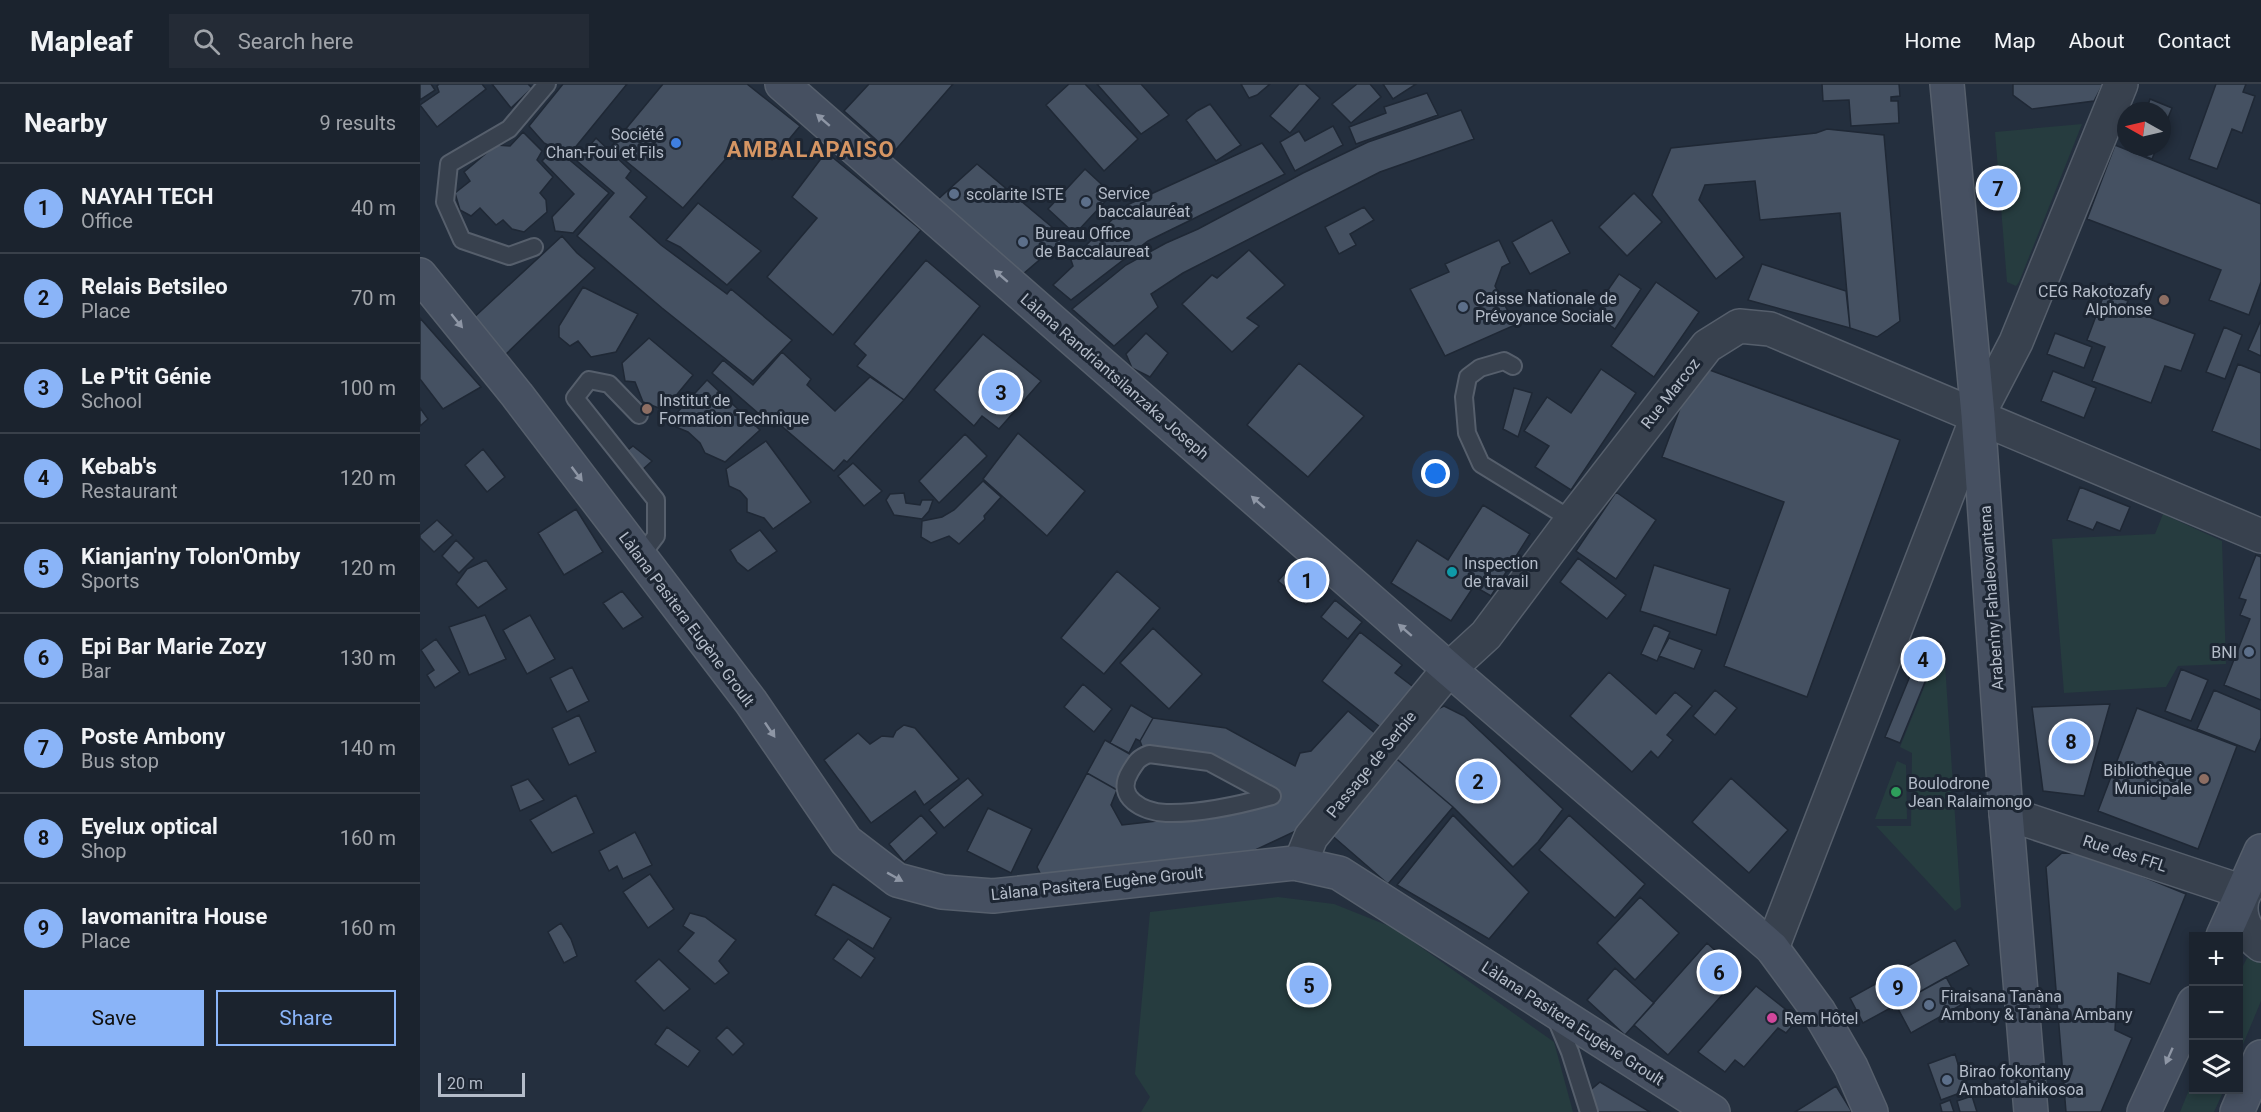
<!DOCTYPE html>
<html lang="en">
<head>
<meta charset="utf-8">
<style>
	body { margin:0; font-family:Roboto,sans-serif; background:#242b36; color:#f1f3f6 }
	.controls { position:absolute; right:18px; bottom:18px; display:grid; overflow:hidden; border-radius:0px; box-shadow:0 3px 9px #0003 }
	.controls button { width:54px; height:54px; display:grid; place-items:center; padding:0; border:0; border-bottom:2px solid #39404a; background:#1b232e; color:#f1f3f6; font:30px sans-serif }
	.compass { position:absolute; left:1697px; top:18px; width:54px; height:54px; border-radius:50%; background:#1b232e; box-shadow:0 3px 9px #0003; rotate:278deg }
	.scale { position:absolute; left:18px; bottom:15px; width:87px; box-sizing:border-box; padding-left:6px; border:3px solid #b4bcc9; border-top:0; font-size:16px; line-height:21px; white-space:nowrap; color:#b4bcc9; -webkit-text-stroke:4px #1d2633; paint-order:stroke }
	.you { position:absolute; left:1016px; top:390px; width:21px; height:21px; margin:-15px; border:4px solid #fff; border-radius:50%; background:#1a73e8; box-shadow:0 0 0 9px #1a73e833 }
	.badge { display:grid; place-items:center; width:39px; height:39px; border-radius:50%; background:#8ab4f8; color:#111; font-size:20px; font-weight:700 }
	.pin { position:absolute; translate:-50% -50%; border:3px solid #fff; box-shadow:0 2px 6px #0006 }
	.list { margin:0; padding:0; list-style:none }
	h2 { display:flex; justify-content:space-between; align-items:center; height:78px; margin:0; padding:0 24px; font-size:26px }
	h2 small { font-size:20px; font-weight:400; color:#a0a4aa }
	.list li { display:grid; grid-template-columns:39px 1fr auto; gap:18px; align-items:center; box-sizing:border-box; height:90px; padding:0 24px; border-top:2px solid #39404a }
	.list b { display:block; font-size:22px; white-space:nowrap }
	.list p { margin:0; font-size:20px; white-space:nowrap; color:#a0a4aa }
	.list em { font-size:20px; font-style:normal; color:#a0a4aa }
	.actions { display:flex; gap:12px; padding:18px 24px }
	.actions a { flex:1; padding:14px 0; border:2px solid #8ab4f8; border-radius:0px; text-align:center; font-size:21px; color:#8ab4f8 }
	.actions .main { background:#8ab4f8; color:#111 }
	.icon { flex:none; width:33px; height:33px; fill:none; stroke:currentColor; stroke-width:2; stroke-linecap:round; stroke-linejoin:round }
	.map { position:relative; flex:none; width:1841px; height:1028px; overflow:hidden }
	header { display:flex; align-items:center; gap:36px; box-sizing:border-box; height:84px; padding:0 30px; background:#1b232e; border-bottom:2px solid #39404a }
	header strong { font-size:28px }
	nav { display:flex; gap:33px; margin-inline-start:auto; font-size:21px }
	.search { width:420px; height:54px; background:#242b36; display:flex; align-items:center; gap:15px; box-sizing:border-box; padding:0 21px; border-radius:0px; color:#a0a4aa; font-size:22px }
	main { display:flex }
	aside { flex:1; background:#1b232e }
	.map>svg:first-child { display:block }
</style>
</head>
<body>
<header>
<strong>Mapleaf</strong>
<div class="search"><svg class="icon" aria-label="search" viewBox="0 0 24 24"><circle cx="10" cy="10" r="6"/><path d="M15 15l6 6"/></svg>Search here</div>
<nav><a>Home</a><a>Map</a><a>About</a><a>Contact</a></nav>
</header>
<main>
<aside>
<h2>Nearby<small>9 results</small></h2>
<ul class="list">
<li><span class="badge">1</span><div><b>NAYAH TECH</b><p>Office</p></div><em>40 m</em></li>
<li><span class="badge">2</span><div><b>Relais Betsileo</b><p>Place</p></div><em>70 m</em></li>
<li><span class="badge">3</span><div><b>Le P'tit Génie</b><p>School</p></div><em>100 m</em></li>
<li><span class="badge">4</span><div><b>Kebab's</b><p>Restaurant</p></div><em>120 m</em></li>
<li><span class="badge">5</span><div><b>Kianjan'ny Tolon'Omby</b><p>Sports</p></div><em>120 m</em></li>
<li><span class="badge">6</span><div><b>Epi Bar Marie Zozy</b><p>Bar</p></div><em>130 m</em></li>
<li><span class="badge">7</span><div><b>Poste Ambony</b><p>Bus stop</p></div><em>140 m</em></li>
<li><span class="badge">8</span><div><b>Eyelux optical</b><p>Shop</p></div><em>160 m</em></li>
<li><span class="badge">9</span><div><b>Iavomanitra House</b><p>Place</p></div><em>160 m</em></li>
</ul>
<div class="actions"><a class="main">Save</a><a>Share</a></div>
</aside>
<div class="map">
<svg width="1841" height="1028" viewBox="0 0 1841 1028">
	<rect width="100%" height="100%" fill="#242f3e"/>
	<path fill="#263c3f" d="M1662 40 1599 198 1596 202 1587 198 1575 48Z
		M1743 430 1802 457 1806 580 1758 582 1746 603 1644 609 1632 455 1735 450Z
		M1525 580 1541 823 1535 827 1456 742H1491L1492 669 1480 663 1513 581Z
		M1477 677 1486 681 1487 735H1455Z
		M858 813 914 820 974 844 1134 958 1153 1028H721L730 1013 715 990 730 828Z
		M1835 870 1841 871V917L1819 970V890L1827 874Z
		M1773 996 1774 1006H1804L1794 1028H1760Z"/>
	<path fill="#455162" stroke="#1f2835" stroke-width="1.5" d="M0 0H11L15 6 0 16Z
		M19 0H62L66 5 17 43 0 21 19 8 17 2Z
		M72 0H108L112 4 91 24Z
		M143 0H207L149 71 124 59 109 42Z
		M243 0H327L380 42 352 76 323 55 263 124 190 64Z
		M449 0H533L472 70 424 27Z
		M649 0H665L718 55 684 87 626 21Z
		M677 0H721L749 31 721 50Z
		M821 0H850L837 11 829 14Z
		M879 0H885L900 14 870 49 850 32Z
		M937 0H950L961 13 931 39 912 20Z
		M963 0H996L973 15Z
		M1402 0H1479L1480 12 1471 13V17H1478L1479 39 1431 42 1429 16 1403 17Z
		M1593 0H1683L1674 17 1612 25 1593 11Z
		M1796 0H1826L1823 8 1835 12 1822 49 1812 45 1797 85 1769 75Z
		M1007 9 1018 31 936 60 929 43 966 29 964 23Z
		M1730 15 1752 24 1742 49V27H1726Z
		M790 20 821 61 796 77 766 36 777 27Z
		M1041 26 1054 55 960 88 763 189 731 210 738 223 694 262 652 225 706 181 746 159 778 145 883 89 948 58Z
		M913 42 923 61 875 87 860 58 879 47 885 57Z
		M1407 45 1464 51 1480 237 1457 253 1430 244 1420 129 1340 136 1335 97 1285 101 1279 116 1324 173 1296 195 1232 111 1251 64 1396 49Z
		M103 48 122 67 117 76 133 93 120 109 126 116 127 128 104 148 92 145 83 136 76 141 60 124 51 132 40 126 35 109 50 97 44 88 76 61 90 62Z
		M176 54 211 87 206 94 227 113 210 133 241 161 307 210 311 205 372 256 333 297 242 224 157 152 194 109 157 77Z
		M842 59 865 90 728 157 651 216 633 201 653 182 651 176 707 121Z
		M1695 61 1841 120V198L1829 231 1789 216 1801 186 1667 135Z
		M1711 63H1737L1732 75 1710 66Z
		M133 66 146 73 189 109 153 149 135 147 132 133 154 110 122 77Z
		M406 68 501 146 413 251 347 193 397 134 372 113Z
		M557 80 645 154 603 190 515 118Z
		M665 85 692 110 655 150 628 125Z
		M1214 109 1242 138 1207 172 1179 143Z
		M278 119 341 167 307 201 260 163 246 156Z
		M944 123 954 136 930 150 936 161 919 170 905 143Z
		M1132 136 1150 169 1110 190 1092 158Z
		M142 152 157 169 175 184 83 273 49 238Z
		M1079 156 1090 179 1082 183 1075 202 1095 241 1025 272 990 205 1029 188 1025 180Z
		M829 166 865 201 827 234 839 242 812 268 762 220 792 191 797 194Z
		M506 176 560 222 484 316 437 282 446 271 434 260Z
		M1342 180 1426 207 1430 244 1328 216Z
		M1199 190 1221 205 1195 245 1177 232 1184 222 1179 219Z
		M1236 198 1279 228 1234 293 1191 262Z
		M163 203 218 230 196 268 171 273 158 257 150 262 139 253V242Z
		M1685 208 1708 217 1705 224 1775 250 1761 287 1745 282 1731 319 1672 297 1685 263 1667 256Z
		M0 234 61 303 23 325 0 295Z
		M1841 236V272L1828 266Z
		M1804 243 1822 251 1805 295 1786 288Z
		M726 249 748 269 730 293 712 284 706 270Z
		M1635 249 1672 263 1664 284 1627 270Z
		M563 250 621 297 579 345 562 332 554 342 514 306Z
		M229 254 273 291 244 326 223 318 215 298 205 297 202 279Z
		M362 268 391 295 387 301 415 327 450 293 484 316 427 378 424 376 414 387 359 340 354 343 292 289 303 276 333 301Z
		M879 279 944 332 888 393 827 341Z
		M1818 280 1841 289V366L1792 347Z
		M1276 281 1480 356 1387 613 1304 582 1364 418 1242 373Z
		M1181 285 1216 309 1151 406 1115 383 1129 362 1104 347 1127 313 1151 329Z
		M1633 287 1676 304 1664 334 1621 317Z
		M287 296 340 346 305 378 285 369 280 359 268 348 256 343 254 332Z
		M1094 304 1112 309 1098 353 1083 345Z
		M0 324 8 335 0 342Z
		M598 349 665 407 627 452 563 395Z
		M545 350 567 372 519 419 499 397Z
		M346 357 391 418 353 445 344 434 327 428V415L320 407 309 402 306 385Z
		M213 362 232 377 222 386 203 370Z
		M63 365 85 393 67 408 45 381Z
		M433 379 462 407 444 422 418 392Z
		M563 397 581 413 564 432 565 435 539 460 529 452 511 459 501 453 502 437 522 433 534 426Z
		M1660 403 1710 423 1700 447 1677 438 1673 446 1647 436Z
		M1196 408 1236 436 1196 495 1156 467Z
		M484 409 486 419 500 421 502 416H513L509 427 502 435 474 431 466 416 470 410Z
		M1063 421 1110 450 1071 512 1054 502 1031 537 971 499 997 456 1028 476Z
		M156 425 183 468 144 491 118 449Z
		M17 436 33 451 14 468 0 454V451Z
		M340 446 357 467 328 487 317 478 310 466Z
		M36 456 54 474 39 489 22 472Z
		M1836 471 1841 473V616L1804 601 1830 535 1820 531 1826 516 1819 514Z
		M1158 474 1206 511 1187 535 1140 498Z
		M66 476 87 505 58 524 36 500 47 485Z
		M875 478 903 501 886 521 858 497Z
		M1234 481 1310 505 1296 551 1220 527Z
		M697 487 740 524 684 590 641 554Z
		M202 507 223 533 203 545 183 519Z
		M915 516 942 538 928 555 901 533Z
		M65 531 86 575 49 591 29 543Z
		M110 531 135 575 107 590 83 546Z
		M1234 541 1250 548 1237 577 1221 570Z
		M733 544 782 590 749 625 700 579Z
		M940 548 982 581 975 589 996 605 964 646 902 597Z
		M1506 553 1521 559 1480 659 1465 653Z
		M1249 554 1282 566 1274 585 1239 572Z
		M16 555 40 588 15 604 7 591 14 586 1 566Z
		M152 583 169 617 147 628 130 594Z
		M1761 585 1788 596 1771 637 1745 627Z
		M1189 588 1236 630 1255 608 1272 622 1247 651 1253 656 1238 674 1231 667 1212 688 1150 632Z
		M663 600 692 625 674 648 644 623Z
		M1295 606 1317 624 1295 651 1273 632Z
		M1794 606 1841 626V654L1835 668 1777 645Z
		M1690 620 1664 712 1623 707 1612 623Z
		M711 621 733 634 720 657 716 655 709 669 690 659Z
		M1024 622 1044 632 1143 725 1118 758 1093 783 1033 723 972 671 1007 630Z
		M1717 624 1817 662 1778 765 1678 727Z
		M928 627 962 655 880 745 829 769 622 793 617 783 667 689 697 706 691 721 702 741 746 736 852 709 793 672 723 665 720 657 733 634 806 644 875 682 880 669 891 667Z
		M159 631 176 668 149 681 132 644Z
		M484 641 495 644 539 695 504 721 495 707 451 739 404 676 438 649 450 660 462 652 473 653 476 647Z
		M685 656 715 673 697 706 667 689Z
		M972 671 1033 723 968 800 908 748Z
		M548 694 563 711 524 744 509 726Z
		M1311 694 1368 746 1329 789 1272 738Z
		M108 695 124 716 100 727 91 702Z
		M156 711 174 749 132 769 110 736Z
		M568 724 612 745 591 789 547 767Z
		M501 731 517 749 484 778 469 760Z
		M1033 731 1109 808 1069 855 977 801Z
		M1149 731 1225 800 1195 834 1119 766Z
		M215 748 232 781 203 795 197 782 189 787 179 767Z
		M1642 769 1667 770 1766 810 1730 900 1698 889 1695 946 1712 954 1681 1028H1646L1626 783Z
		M230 790 254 825 228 844 203 808Z
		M413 800 471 834 453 865 395 831Z
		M1220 813 1259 849 1215 896 1177 859Z
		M270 829 285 833 316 856 299 877 309 889 295 900 258 867 274 849 263 842Z
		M141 839 151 855 157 872 144 879 128 848Z
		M428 855 455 874 441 894 413 875Z
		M1535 856 1549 881 1443 939 1430 914Z
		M1287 859 1321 890 1248 971 1214 941Z
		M239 875 270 905 244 927 215 897Z
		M1195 884 1234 919 1205 951 1167 916Z
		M1526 893 1541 921 1491 949 1476 921Z
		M1336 902 1378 935 1366 949 1358 944 1324 983 1315 976 1305 988 1278 968Z
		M247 943 280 967 268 983 235 960Z
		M307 943 324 960 313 971 296 954Z
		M1535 970 1538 980 1547 977 1553 994 1544 997 1548 1006 1521 1016 1508 980Z
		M1180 998 1230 1028H1174L1167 1009Z
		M1416 1002 1432 1028H1375Z
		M1552 1012 1557 1028H1540L1537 1017Z
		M1530 1016 1534 1028H1522L1520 1020Z"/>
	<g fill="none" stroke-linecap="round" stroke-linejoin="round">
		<g stroke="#565f6c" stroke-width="20">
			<path id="lane" d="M114 163 89 172 42 156 25 118 29 80 89 45 127 0
				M1093 282 1084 277 1060 284 1048 293 1044 313 1047 349 1061 380 1152 436
				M219 331 189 300 169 296 155 314 236 416V452L220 473
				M729 670 789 678 852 712C820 721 779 730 746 729 724 728 694 714 710 688 716 678 718 674 729 670Z
				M1134 930 1150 968 1169 1028"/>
		</g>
		<g stroke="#565f6c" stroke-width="36">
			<path id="street" d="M1586 729 1823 808
				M880 780 891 753 1029 585 1066 551 1152 436 1287 262 1319 242 1350 245 1841 452
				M1829 802C1813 821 1823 848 1841 861
				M1352 864 1558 331 1596 258 1701 0"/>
		</g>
		<g stroke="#565f6c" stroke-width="36">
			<path id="secondary" d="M362 0 1029 585 1352 864 1399 928 1431 983 1451 1028
				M1527 0 1558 331 1586 729 1611 1028
				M0 191 97 311 331 618 426 757 477 796 522 808 573 812 874 779 919 789 1293 1028
				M1803 852 1841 767
				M1724 1028 1774 919
				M1817 1028 1841 973"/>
		</g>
		<use href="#lane" stroke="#38414e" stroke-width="16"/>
		<use href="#street" stroke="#38414e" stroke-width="33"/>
		<use href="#secondary" stroke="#465061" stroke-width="33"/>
	</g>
	<defs><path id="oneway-solid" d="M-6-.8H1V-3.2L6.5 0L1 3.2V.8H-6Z" transform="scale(1.5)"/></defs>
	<g fill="#8e96a5">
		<use href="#oneway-solid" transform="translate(403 36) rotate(-139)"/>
		<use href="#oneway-solid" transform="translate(581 192) rotate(-139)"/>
		<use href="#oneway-solid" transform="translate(37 237) rotate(51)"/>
		<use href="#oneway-solid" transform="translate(157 390) rotate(53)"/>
		<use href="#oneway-solid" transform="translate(838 418) rotate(-139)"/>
		<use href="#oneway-solid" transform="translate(985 546) rotate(-139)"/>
		<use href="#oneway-solid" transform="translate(350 646) rotate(56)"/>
		<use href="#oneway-solid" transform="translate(475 793) rotate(29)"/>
		<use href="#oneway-solid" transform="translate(1749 972) rotate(114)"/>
	</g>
	<circle fill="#3f7fe0" stroke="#1d2633" stroke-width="2" cx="256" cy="59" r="6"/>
	<g fill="#5c6f8a" stroke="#1d2633" stroke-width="2">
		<circle cx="534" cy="110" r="6"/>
		<circle cx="666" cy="118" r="6"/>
		<circle cx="603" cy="158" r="6"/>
		<circle cx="1043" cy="223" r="6"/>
		<circle cx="1829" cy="568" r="6"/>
		<circle cx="1509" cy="921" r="6"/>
		<circle cx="1527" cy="996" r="6"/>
	</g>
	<g fill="#8d6e63" stroke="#1d2633" stroke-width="2">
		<circle cx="1744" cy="216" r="6"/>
		<circle cx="227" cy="325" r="6"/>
		<circle cx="1784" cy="695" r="6"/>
	</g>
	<circle fill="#0f9aa8" stroke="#1d2633" stroke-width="2" cx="1032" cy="488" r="6"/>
	<circle fill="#2e9e5b" stroke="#1d2633" stroke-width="2" cx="1476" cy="708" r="6"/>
	<circle fill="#d1479c" stroke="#1d2633" stroke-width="2" cx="1352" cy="934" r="6"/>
	<g text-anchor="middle" stroke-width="6" stroke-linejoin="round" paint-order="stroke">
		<g font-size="16" fill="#b4bcc9" stroke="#1d2633" text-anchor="start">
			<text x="244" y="56" text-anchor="end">Société<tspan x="244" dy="18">Chan-Foui et Fils</tspan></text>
			<text x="678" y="115">Service<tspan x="678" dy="18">baccalauréat</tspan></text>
			<text x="546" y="116">scolarite ISTE</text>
			<text x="615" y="155">Bureau Office<tspan x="615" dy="18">de Baccalaureat</tspan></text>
			<text x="1732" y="213" text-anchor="end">CEG Rakotozafy<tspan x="1732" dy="18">Alphonse</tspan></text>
			<text x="1055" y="220">Caisse Nationale de<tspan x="1055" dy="18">Prévoyance Sociale</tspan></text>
			<text x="239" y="322">Institut de<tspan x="239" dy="18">Formation Technique</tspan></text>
			<text x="1044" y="485">Inspection<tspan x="1044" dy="18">de travail</tspan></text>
			<text x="1817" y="574" text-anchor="end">BNI</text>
			<text x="1772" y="692" text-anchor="end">Bibliothèque<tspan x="1772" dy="18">Municipale</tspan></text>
			<text x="1488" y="705">Boulodrone<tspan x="1488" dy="18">Jean Ralaimongo</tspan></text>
			<text x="1521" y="918">Firaisana Tanàna<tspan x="1521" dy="18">Ambony &amp; Tanàna Ambany</tspan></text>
			<text x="1364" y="940">Rem Hôtel</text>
			<text x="1539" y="993">Birao fokontany<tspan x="1539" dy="18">Ambatolahikosoa</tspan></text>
		</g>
		<g font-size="16" fill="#b4bcc9" stroke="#1d2633">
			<text transform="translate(695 292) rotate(41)" y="6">Làlana Randriantsilanzaka Joseph</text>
			<text transform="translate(1250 309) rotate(-52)" y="6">Rue Marcoz</text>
			<text transform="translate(1571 514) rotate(-94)" y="6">Araben'ny Fahaleovantena</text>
			<text transform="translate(267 535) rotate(53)" y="6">Làlana Pasitera Eugène Groult</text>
			<text transform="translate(951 680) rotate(-51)" y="6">Passage de Serbie</text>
			<text transform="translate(1705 769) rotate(18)" y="6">Rue des FFL</text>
			<text transform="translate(677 799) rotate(-6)" y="6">Làlana Pasitera Eugène Groult</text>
			<text transform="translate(1153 939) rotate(33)" y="6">Làlana Pasitera Eugène Groult</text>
		</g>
		<g font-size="22" font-weight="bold" letter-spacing="1.5" fill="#d59563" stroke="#1d2633">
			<text x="391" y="73">AMBALAPAISO</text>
		</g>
	</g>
</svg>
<div class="controls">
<button>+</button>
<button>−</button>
<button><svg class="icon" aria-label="layers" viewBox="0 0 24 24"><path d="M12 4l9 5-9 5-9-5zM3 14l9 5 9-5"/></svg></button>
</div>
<svg class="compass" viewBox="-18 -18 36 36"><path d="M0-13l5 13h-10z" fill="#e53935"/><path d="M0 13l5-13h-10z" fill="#a0a4aa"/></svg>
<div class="scale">20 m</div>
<div class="you"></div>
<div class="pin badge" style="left:887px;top:496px">1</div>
<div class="pin badge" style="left:1058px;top:697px">2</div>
<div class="pin badge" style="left:581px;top:308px">3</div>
<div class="pin badge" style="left:1503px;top:575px">4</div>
<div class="pin badge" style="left:889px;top:901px">5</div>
<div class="pin badge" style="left:1299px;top:888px">6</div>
<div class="pin badge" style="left:1578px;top:104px">7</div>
<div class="pin badge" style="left:1651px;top:657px">8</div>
<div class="pin badge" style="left:1478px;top:903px">9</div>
</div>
</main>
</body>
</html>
